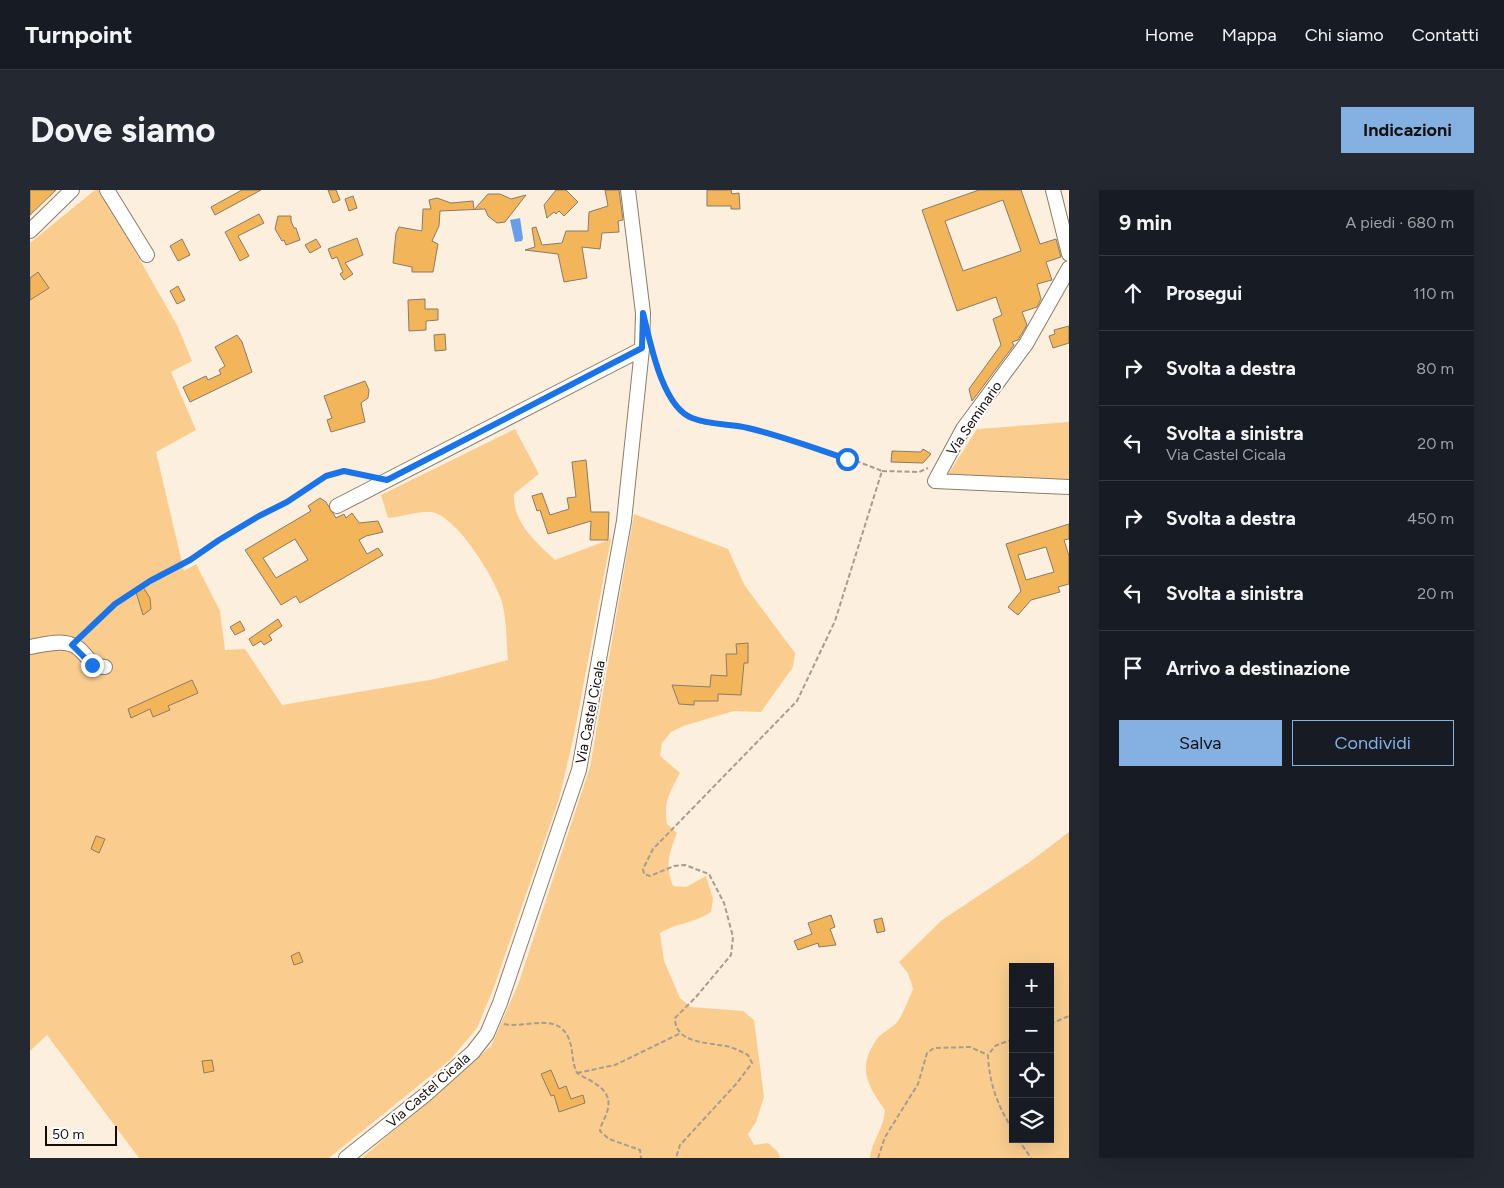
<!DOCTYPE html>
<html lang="it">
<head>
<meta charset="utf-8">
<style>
	body { margin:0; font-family:Figtree,sans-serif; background:#242831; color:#f1f3f6 }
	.controls { position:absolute; right:15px; bottom:15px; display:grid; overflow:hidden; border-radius:0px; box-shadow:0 5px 20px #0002 }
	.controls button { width:45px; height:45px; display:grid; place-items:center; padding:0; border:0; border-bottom:1px solid #363941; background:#171b24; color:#f1f3f6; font:25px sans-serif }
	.scale { position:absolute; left:15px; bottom:12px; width:72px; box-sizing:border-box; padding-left:5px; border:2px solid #120c05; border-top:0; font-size:14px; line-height:18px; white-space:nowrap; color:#120c05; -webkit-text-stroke:4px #fefefe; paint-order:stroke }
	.stop { position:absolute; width:15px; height:15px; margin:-11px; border:4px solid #1a73e8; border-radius:50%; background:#fff }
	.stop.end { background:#1a73e8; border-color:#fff; box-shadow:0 1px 5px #0008 }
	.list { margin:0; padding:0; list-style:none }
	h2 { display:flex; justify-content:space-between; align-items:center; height:65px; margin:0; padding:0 20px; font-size:21px }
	h2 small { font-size:16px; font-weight:400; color:#9ea1a6 }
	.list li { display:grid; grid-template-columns:32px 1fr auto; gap:15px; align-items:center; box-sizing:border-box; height:75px; padding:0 20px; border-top:1px solid #363941 }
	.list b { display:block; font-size:19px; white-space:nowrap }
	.list p { margin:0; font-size:16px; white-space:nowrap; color:#9ea1a6 }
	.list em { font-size:16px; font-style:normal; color:#9ea1a6 }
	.actions { display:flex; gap:10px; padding:15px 20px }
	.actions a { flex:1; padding:11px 0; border:1px solid #85b1e2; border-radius:0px; text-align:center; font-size:18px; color:#85b1e2 }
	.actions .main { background:#85b1e2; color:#111 }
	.icon { flex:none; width:28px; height:28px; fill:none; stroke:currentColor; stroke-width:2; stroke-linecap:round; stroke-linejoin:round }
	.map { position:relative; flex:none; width:1039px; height:968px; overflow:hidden; border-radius:0px }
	header { display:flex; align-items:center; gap:30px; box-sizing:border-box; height:70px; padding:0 25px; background:#171b24; border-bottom:1px solid #363941 }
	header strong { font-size:24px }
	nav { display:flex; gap:28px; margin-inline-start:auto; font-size:18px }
	.intro { display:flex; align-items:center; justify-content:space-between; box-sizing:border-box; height:120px; padding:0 30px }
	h1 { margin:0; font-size:35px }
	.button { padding:12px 22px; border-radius:0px; background:#85b1e2; color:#111; font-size:18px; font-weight:700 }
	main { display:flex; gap:30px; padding:0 30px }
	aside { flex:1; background:#171b24; border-radius:0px; box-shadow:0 5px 20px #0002 }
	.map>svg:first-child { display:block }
</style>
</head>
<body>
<header>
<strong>Turnpoint</strong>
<nav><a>Home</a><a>Mappa</a><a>Chi siamo</a><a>Contatti</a></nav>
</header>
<div class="intro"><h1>Dove siamo</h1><a class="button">Indicazioni</a></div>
<main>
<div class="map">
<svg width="1039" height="968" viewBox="0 0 1039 968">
	<rect width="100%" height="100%" fill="#fdefdd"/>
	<path fill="#facd8f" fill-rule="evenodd" d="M65 0H69L77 12 148 137 162 171 141 182 166 240 126 262 154 381 166 374 190 421 195 460 215 459 252 515 405 489 478 470C476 451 477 427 471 409 463 386 426 324 400 322 387 321 371 327 358 328L351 305 485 239 509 284 484 304C483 333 505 351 525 370L581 349 544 545 529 609 464 797 447 838 420 870 299 968H109L17 845 0 861V53Z
		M1039 232V290L917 286 947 239Z
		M604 324 698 359 715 396 765 463 763 477 731 522 704 521 653 536 641 542 632 553 630 566 650 583C640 601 633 613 637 634L647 643C639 663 635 675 643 696L656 697 676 686 683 709 681 722C665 733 646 733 630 743L634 771 650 808 661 817 713 821 724 830 734 907 726 932 718 944 724 955 738 953 748 962 750 968H332L461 856 489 792 560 577Z
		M1039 642V968H840C842 951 854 938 855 920 838 896 826 878 847 849 852 842 862 839 868 831 874 822 878 810 883 799L878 783 869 772 912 730 1001 671ZM983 777H1020V949H983Z"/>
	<path fill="#679eec" d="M490 28 493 48 492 51 485 52 480 30Z"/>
	<path fill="#f3b55a" stroke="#8a7b66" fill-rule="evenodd" d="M0 0H26L0 25Z
		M212 0H231L185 25 181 17Z
		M298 0H306L310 10 303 13Z
		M526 0H536L548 12 534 26 529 21 526 24 524 22 517 28 514 15Z
		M575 0H589L593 30 588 31 589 42 572 43 570 59 552 57 557 88 534 92 528 64 495 60 505 57 502 38 506 37 512 55 532 53 536 41H558L559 22 578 16Z
		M677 0H701L702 4 709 3 710 19H701V16H677Z
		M949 0H991L1010 54 1026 49 1031 67 1016 72 1022 90 1007 94 1011 109 1007 117 992 122 997 135 988 150 982 152 984 155 942 211 939 199 971 155 963 129 972 125 966 107 927 121 892 20ZM973 10 991 61 933 81 915 31Z
		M458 4H470L481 9 496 5 475 32 467 33 458 26 455 19 410 21 409 36 402 51 408 54 403 82H382V77L363 73 366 43 369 37 392 41 393 19H401L399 10 407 8 421 13 443 11 444 20Z
		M323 6 327 18 319 21 315 9Z
		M229 24 234 33 208 46 219 66 210 71 195 42Z
		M248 26H261V31L264 38H266L270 50 256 55 254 50 252 51 245 39Z
		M327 48 333 65 315 73 323 84 314 90 310 84 313 82 307 67 302 69 298 59Z
		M152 49 160 65 148 71 140 56Z
		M286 49 291 57 280 63 275 55Z
		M8 82 19 98 0 110V88Z
		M148 96 155 110 147 114 140 101Z
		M395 109V119H408V130L396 131V140L379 141 378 110Z
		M1039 136V153L1023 158 1019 146 1025 144 1024 140Z
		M415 144 416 160 405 161 404 145Z
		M207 145 212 152 222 182 160 212 153 197 176 186 178 190 191 184 189 180 195 176 185 157Z
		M335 191 339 200 338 208 331 213 335 232 301 242 297 230 302 228 294 206Z
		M893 259 901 264 893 273 861 272 862 261 891 262Z
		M556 270 561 322H579L578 350H560L561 331 518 344 510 320 507 321 502 306 512 303 520 325 539 319 537 308 546 307 542 272Z
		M290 308 296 312 306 328 314 324 316 328 322 323 329 333 348 331 353 342 336 346 329 350 337 364 348 358 353 365 270 413 266 406 251 415 215 360 281 321 278 316ZM265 349 278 370 246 388 233 368Z
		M1039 334V349L1034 350 1039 366V394L1028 397 1030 402 1001 410 988 425 978 417 991 401 976 354ZM1016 357 1024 382 996 390 988 365Z
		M113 397 120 408 121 419 113 425 106 402Z
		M248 429 252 436 239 445 242 450 234 455 231 451 223 456 219 449Z
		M210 431 215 440 205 445 200 437Z
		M718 453V473H714L711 505 688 504V511H664V515L649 514 642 495 680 497 681 485 697 486 696 464H707L706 454Z
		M162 490 168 503 138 516 140 520 123 527 120 519 101 528 98 519Z
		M66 646 75 649 69 663 61 659Z
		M801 725 805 737 800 739 806 755 789 757 788 753 768 760 764 751 782 744 778 733Z
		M852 728 855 741 847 743 844 730Z
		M269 762 273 772 264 775 261 766Z
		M182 870 184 881 174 883 172 871Z
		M521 880 529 899 536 896 541 909 553 905 555 913 529 922 524 905 521 906 511 884Z"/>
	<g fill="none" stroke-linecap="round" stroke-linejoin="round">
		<g stroke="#8c7d68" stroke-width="16">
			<path id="minor" d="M77 0 117 65
				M1023 0 1039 64
				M0 41 42 0
				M1039 78 996 154 933 239 905 291 1039 297
				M307 316 612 159
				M0 457C12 455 28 450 40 454 56 458 57 477 75 477
				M316 968 395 905 443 862 457 844 470 813 549 580 594 331 612 159 613 123 598 0"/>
		</g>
		<path stroke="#a79c8e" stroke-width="2" stroke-dasharray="5 2.5" stroke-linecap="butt" d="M623 164C629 186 640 214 658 227 674 238 699 234 718 238 763 248 809 264 852 281L805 431 767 511 623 659 613 679 614 684 620 686 644 676 655 675 679 684 694 713 703 747 701 765 666 807 645 828C645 855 681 852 700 857 706 859 712 862 718 865L722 873 707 893 650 955 646 968
			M852 281 889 282 898 278
			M51 446 85 415 120 391 160 370 189 350 229 326 257 312 296 286 314 281 339 287
			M474 834C497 839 530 820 540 852 543 862 542 873 547 883 561 892 582 898 578 918 577 926 571 933 570 941L579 949 610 960 611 968
			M1020 834 1039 826
			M983 849 965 856 958 865C959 893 968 917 983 940
			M547 883 585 875 651 843
			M988 949 1001 968
			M848 968 855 947 888 894 897 863 904 858 940 857 958 865"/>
		<use href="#minor" stroke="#fff" stroke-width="14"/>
	</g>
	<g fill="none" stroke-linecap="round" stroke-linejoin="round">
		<path stroke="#1a73e8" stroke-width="6" d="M62 475 42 455 85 414 120 391 160 370 189 350 229 326 257 312 296 286 314 281 357 290 612 158 613 123C620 151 632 217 662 228 680 235 700 234 718 238 752 246 784 258 817 269"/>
	</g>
	<g text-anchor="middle" stroke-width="4" stroke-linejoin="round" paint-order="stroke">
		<g font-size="14" fill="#120c05" stroke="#fefefe">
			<text transform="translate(944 228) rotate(-56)" y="5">Via Seminario</text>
			<text transform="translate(560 522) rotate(-79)" y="5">Via Castel Cicala</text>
			<text transform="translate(398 900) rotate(-41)" y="5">Via Castel Cicala</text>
		</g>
	</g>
</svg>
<div class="controls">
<button>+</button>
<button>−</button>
<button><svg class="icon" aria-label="locate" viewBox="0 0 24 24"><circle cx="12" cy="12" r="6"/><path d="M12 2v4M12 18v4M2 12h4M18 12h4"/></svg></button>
<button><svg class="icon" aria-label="layers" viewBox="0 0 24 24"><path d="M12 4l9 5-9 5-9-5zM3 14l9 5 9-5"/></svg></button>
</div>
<div class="scale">50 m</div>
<div class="stop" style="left:817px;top:269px"></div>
<div class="stop end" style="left:62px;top:475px"></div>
</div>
<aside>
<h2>9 min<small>A piedi · 680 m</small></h2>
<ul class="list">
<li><svg class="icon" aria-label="ahead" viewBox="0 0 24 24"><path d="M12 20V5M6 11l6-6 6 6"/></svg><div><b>Prosegui</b></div><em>110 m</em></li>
<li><svg class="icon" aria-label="right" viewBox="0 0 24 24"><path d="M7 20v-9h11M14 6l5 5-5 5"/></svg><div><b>Svolta a destra</b></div><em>80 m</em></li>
<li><svg class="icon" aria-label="left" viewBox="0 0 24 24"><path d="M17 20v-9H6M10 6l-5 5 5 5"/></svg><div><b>Svolta a sinistra</b><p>Via Castel Cicala</p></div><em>20 m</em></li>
<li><svg class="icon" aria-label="right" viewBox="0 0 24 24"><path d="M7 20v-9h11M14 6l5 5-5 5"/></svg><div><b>Svolta a destra</b></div><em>450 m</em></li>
<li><svg class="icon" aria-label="left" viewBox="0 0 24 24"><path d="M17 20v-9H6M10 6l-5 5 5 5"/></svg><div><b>Svolta a sinistra</b></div><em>20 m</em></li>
<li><svg class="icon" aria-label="arrive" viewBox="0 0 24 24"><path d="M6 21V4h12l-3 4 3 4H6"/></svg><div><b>Arrivo a destinazione</b></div></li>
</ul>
<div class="actions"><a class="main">Salva</a><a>Condividi</a></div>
</aside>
</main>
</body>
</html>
